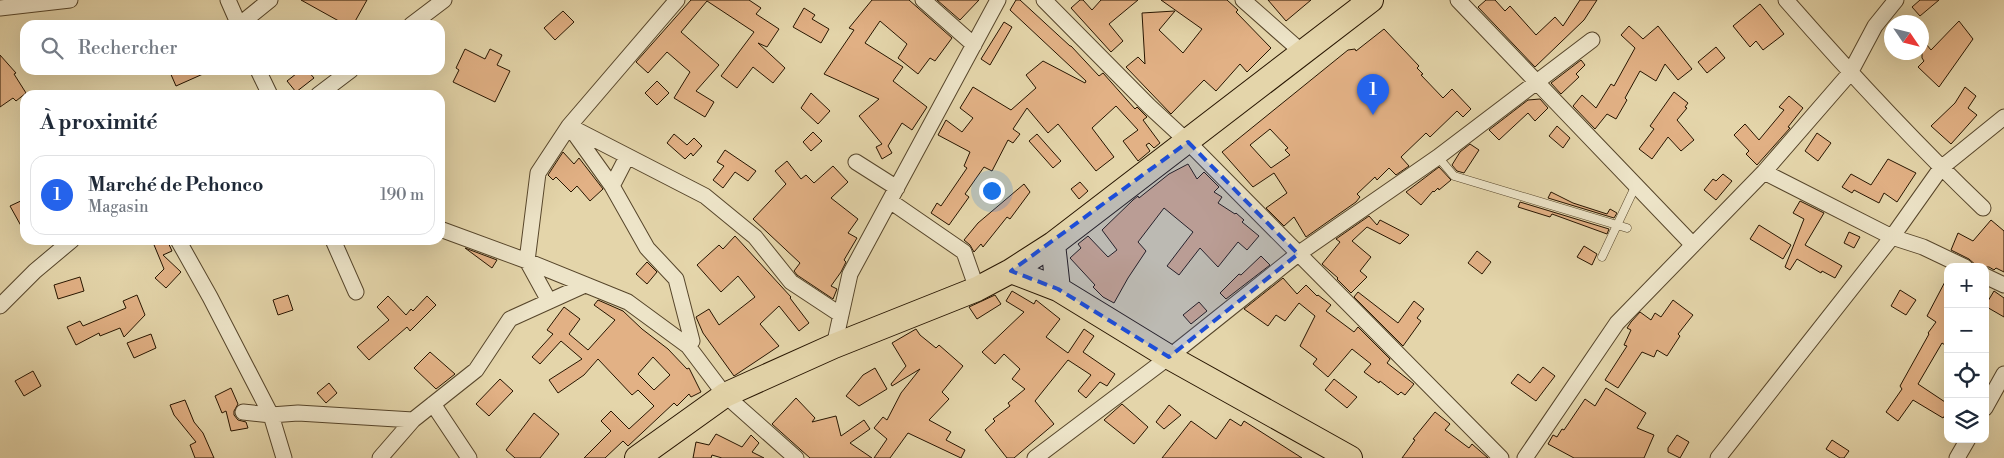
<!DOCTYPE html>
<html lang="fr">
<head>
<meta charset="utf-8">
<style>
	body { margin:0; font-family:"Libre Bodoni",serif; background:#f6f6f7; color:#1f2937 }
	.controls { position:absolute; right:15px; bottom:15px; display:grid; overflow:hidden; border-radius:10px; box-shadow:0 5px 20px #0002 }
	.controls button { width:45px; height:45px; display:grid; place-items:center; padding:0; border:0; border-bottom:1px solid #e0e1e3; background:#fff; color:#1f2937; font:25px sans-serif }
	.compass { position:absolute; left:1884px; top:15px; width:45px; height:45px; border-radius:50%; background:#fff; box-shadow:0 5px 20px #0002; rotate:125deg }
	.you { position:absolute; left:991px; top:190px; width:18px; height:18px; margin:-12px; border:4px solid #fff; border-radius:50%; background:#1a73e8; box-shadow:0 0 0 8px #1a73e833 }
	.badge { display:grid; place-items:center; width:32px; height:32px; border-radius:50%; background:#2563eb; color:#fff; font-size:16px; font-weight:700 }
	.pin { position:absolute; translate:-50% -41px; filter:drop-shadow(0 1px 2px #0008) }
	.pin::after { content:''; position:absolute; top:26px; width:18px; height:15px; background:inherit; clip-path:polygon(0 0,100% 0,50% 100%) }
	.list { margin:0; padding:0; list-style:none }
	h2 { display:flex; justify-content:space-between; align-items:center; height:65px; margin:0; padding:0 20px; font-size:21px }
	h2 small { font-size:16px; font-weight:400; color:#747a83 }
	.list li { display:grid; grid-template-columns:32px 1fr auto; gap:15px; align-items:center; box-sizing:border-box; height:80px; margin:0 10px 10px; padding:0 10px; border:1px solid #e0e1e3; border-radius:15px }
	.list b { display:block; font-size:19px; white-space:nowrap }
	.list p { margin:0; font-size:16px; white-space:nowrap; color:#747a83 }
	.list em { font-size:16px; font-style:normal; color:#747a83 }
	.icon { flex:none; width:28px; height:28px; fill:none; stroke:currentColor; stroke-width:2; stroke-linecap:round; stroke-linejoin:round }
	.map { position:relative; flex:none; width:2004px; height:458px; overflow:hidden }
	.search { position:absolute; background:#fff; box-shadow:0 5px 20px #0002; left:20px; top:20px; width:425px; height:55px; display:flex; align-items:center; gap:12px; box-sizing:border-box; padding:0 18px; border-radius:15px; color:#747a83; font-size:19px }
	.panel { position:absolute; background:#fff; box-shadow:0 5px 20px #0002; left:20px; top:90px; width:425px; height:155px; border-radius:15px }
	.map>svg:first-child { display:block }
</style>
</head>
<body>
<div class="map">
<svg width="2004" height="458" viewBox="0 0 2004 458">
	<rect width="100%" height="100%" fill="#e4d5aa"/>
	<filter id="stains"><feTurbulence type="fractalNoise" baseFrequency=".004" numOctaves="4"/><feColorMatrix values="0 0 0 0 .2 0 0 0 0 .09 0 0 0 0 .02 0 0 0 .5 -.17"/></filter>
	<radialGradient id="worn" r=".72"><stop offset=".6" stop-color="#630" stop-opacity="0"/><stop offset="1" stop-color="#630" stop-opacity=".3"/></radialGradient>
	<path fill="#e2b185" stroke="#271500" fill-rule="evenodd" d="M301 0H367L353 25H346Z
		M691 0H749L761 8 756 14 779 29 767 47 758 43 785 68 773 83 753 67 737 88 721 76 754 32 707 1 681 32 719 65 696 91 714 102 705 117 674 98 690 72 667 52 648 73 636 62Z
		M872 0H909L952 38 935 61 930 58 918 74 898 58 907 44 880 21 865 43 903 67 893 81 927 107 912 130 902 123 888 146 892 153 882 159 876 147 882 144 859 116 879 99 824 74 854 30 849 28Z
		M937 0H979L960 20Z
		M1016 0H1020L1070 46H1071L1099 76 1103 73 1135 109 1137 107 1147 117 1143 120 1160 143 1154 148 1149 143 1146 145 1150 151 1138 161 1123 141 1138 130 1116 106 1092 128 1114 157 1096 171 1058 124 1048 133 1027 108 1013 129 1020 134 1013 143 1008 140 992 171 984 167 965 194 969 197 949 225 931 213 937 203 941 206 967 168 964 166 970 152 938 135 946 120 962 132 973 118 960 108 973 87 1011 110 1036 88 1026 75 1043 61 1085 83 1086 81 1010 10Z
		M1080 0H1083L1092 10 1101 0H1138L1109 24 1123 41 1111 52 1071 8Z
		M1161 0H1227L1238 10 1236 12 1271 48 1247 72 1240 64 1216 91 1204 80 1171 114 1126 67 1138 57 1145 64 1142 13 1175 11 1159 30 1183 53 1202 29Z
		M1268 0H1311L1286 21Z
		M1486 0H1495L1505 11 1510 6 1536 35 1555 17 1563 26 1580 0H1597L1584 20 1535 67 1478 7Z
		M1920 0H1939L1920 16 1912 7Z
		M1760 4 1784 34 1763 50 1756 41 1750 47 1733 26Z
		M804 8 815 15 812 19 829 29 821 43 793 27Z
		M563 11 574 22 555 40 544 28Z
		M1959 21 1973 39 1939 87 1918 67 1924 61 1922 58V39L1931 50Z
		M1004 22 1012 27 990 65 981 59Z
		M1629 26 1643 39 1658 26 1692 69 1678 80 1665 64 1656 81 1640 71 1625 98 1627 100 1616 119 1607 114 1595 129 1573 106 1582 95 1596 108 1611 84 1614 86 1635 48 1621 35Z
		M1384 29 1419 66 1417 68 1423 74 1421 75 1443 98 1452 89 1471 109 1463 117 1457 111 1430 137 1426 133 1401 157 1409 166 1396 175 1389 168 1377 180 1375 177 1357 194 1360 197 1356 202 1306 237 1294 217 1284 226 1266 208 1287 193 1274 173 1253 187 1222 152 1348 50 1355 49 1356 51ZM1270 129 1288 148 1285 150 1290 155 1271 168 1250 145Z
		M1716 47 1725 58 1707 73 1698 62Z
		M465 49 485 59 490 49 502 55 497 65 510 71 495 102 453 82 459 70 456 68Z
		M0 55 16 73 14 74 26 93 16 101 13 98 0 107Z
		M1581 60 1585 65 1576 74 1579 77 1561 94 1551 83Z
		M169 70H212L176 86Z
		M301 70H307L314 78 296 92 287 81Z
		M657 81 669 93 657 105 645 93Z
		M1965 87 1976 96 1968 108 1977 115 1951 144 1931 126 1955 103Z
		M1674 92 1688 103 1685 107 1687 108 1677 120 1694 140 1681 151 1668 137 1652 159 1639 149 1654 129 1650 126Z
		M811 93 830 111 818 124 801 108Z
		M1789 96 1803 108 1788 127 1790 128 1757 165 1746 154 1749 151 1734 135 1745 124 1759 140 1784 110 1779 107Z
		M1540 99 1548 108 1535 121 1528 113 1499 140 1489 130 1528 100Z
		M1557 126 1570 138 1563 148 1549 136Z
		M813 132 822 141 811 151 803 142Z
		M1817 133 1831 143 1818 161 1805 151Z
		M674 134 687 145 694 138 702 146 693 156 691 153 685 159 667 143Z
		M1037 134 1061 161 1053 168 1029 141Z
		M1470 144 1479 150 1464 173 1457 171 1452 165 1460 152Z
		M725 150 756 171 748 181 735 172 723 188 713 180 724 166 717 162Z
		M563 152 574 164 579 158 603 189 590 201 577 186 571 192 556 177 553 180 548 175Z
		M1888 159 1916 173 1897 202 1884 193 1879 203 1854 190 1852 193 1842 187 1851 174 1871 185Z
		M787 161 801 179 806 175 814 183 833 166 848 182 831 198 858 219 848 233 857 238 844 260 846 262 841 272 831 286 837 289 833 299 797 275 794 271 800 263 753 219 786 184 775 171Z
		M1188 164 1197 179 1204 172 1219 187 1214 192 1222 197 1218 203 1235 214 1236 213 1244 220 1242 222 1259 236 1247 250 1238 242 1218 267 1200 248 1179 275 1167 266 1193 232 1164 208 1138 242 1146 251 1128 278 1114 303 1103 297 1093 287 1095 285 1070 258 1081 248 1078 244 1088 236 1108 257 1117 250 1102 230 1133 200 1138 196 1139 198 1169 174Z
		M1439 167 1451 180 1439 190 1438 188 1434 192 1433 191 1421 205 1406 192Z
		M1723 174 1732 181 1716 200 1704 190 1713 179 1716 181Z
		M1080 182 1088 191 1079 199 1071 189Z
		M1024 184 1030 192 1010 219 1007 217 983 247 981 244 974 252 970 245 964 240 978 223Z
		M1551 192 1573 203 1607 214 1610 209 1617 213 1614 218 1548 198Z
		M25 199V233L10 206Z
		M1800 201 1824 213 1805 245 1842 266 1835 278 1822 271 1821 273 1797 259 1790 270 1785 267 1804 219 1793 213Z
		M1520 202 1609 229 1607 234 1552 214 1550 217 1518 207Z
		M1369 216 1377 225 1380 220 1409 235 1400 244 1367 227 1352 241 1371 257 1360 271 1367 277 1351 293 1337 279 1338 278 1322 264 1340 242 1336 239Z
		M1991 220 2004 231V272L1996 268 1994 270 1989 267H1978L1969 259 1951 250 1958 233 1973 241Z
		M1759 225 1791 245 1783 259 1750 239Z
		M1849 232 1860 237 1854 248 1844 243Z
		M735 236 791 297 790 298 809 323 799 331 779 306 760 324 779 346 734 376 703 333 696 317 709 309 719 325 755 297 738 276 721 292 697 265 719 245 723 249Z
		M152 240H167L172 251 163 255 181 272 166 288 155 278 164 269Z
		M1584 246 1597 254 1592 265 1577 257Z
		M465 248 497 260 492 268Z
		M1477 251 1491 262 1482 274 1468 263Z
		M1261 256 1270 265 1226 299 1220 293 1239 274 1241 275Z
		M647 262 657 272 647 284 636 274Z
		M1948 276V347L1942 343 1918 384 1948 404V411L1943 418 1913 400 1898 421 1886 412 1902 389 1900 386 1929 334 1928 333 1936 322 1927 316Z
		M80 277 84 291 58 299 54 285Z
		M1283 278 1297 294 1306 285 1317 296 1318 295 1331 305 1326 311 1354 332 1358 327 1390 359 1387 363 1414 384 1405 395 1401 392 1398 395 1380 381 1379 383 1364 372 1371 364 1352 349 1328 377 1313 364 1317 359 1300 346 1315 316 1299 303 1285 321 1276 315 1268 326 1244 309Z
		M1900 290 1916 300 1906 315 1891 306Z
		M1012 291 1034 304 1036 300 1060 319 1046 337 1068 353 1084 329 1094 336 1083 352 1115 374 1107 386 1100 382 1086 398 1078 391 1091 375 1068 360 1035 401 1054 424 1014 458H1007L985 430 995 421 993 419 1010 406 1008 403 1025 389 1012 379 1020 369 1004 354 995 364 982 352 1024 312 1006 301Z
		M1994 291 2004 298V317L1985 306Z
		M1358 292 1398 323 1414 301 1424 309 1417 318 1421 321 1403 346 1354 297Z
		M137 295 145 315 124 337 120 328 100 336 99 333 76 345 67 327 80 321 83 326 126 308 123 301Z
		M288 295 293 310 278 315 273 300Z
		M995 295 1001 304 977 319 969 307Z
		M388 296 406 315 411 309 413 311 427 296 436 305 410 331 407 327 369 360 357 347 389 320 377 307Z
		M598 300 623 311 642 329 668 349 687 369 689 368 701 392 691 397 689 394 677 406 674 403 628 446 623 441 605 458H584L611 431 601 421 611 411 629 429 654 406 638 390 632 395 598 359 584 375 558 393 549 380 582 359 561 341 540 364 532 357 553 334 547 330 564 307 580 319 569 334 588 350 615 320 594 305ZM653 357 670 375 654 390 638 374Z
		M1673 300 1693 315 1678 334 1680 336 1667 356 1657 350 1654 357 1642 352 1618 388 1605 380 1627 346 1624 345 1631 330 1627 328 1631 322 1640 312 1651 320 1655 313 1661 317Z
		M1199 302 1207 311 1191 324 1183 315Z
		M916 329 920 335 936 348 939 345 963 366 942 392 949 399 929 420 951 432 946 440 965 450 961 458 908 433 890 458H874L887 439 874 428 883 417 887 420 901 393 920 369 892 386 891 384 906 366 892 343Z
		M151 334 156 348 134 358 127 343Z
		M430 352 455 374 436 389 414 368Z
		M1543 367 1555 376 1536 401 1511 383 1518 374 1530 383Z
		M875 368 887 389 859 406 846 396 863 375Z
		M33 371 41 386 24 396 15 381Z
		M500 379 513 391 489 416 476 404Z
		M1334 379 1357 397 1347 408 1325 390Z
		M329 383 337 393 326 403 317 393Z
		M231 388 238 404 234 411V415L238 420 246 422 248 428 231 431 226 411 222 413 215 396Z
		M1606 388 1646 413 1637 428 1654 435 1644 458H1574L1548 444 1553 435 1557 437 1562 429 1564 430 1585 399 1595 406Z
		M796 398 815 418 812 422 836 416 841 436 864 420 870 429 850 443 872 458H810L772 424Z
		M185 400 194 422 203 433 214 458H195L190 445 196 442 174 415 170 405Z
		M1122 404 1148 427 1134 444 1104 420Z
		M1169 405 1181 415 1164 429 1156 422Z
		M1435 412 1450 424 1445 430 1469 448 1472 444 1488 458H1402L1415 440 1413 439Z
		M534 413 559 434 540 458H515L506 450Z
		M1230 419 1241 426 1244 421 1302 458H1162L1191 421 1216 439Z
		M716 434 742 447 751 435 759 443 752 452 764 458H722L712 455 711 458H693L696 442 709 445Z
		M1677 435 1689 442 1680 458 1668 452V448Z
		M1832 440 1849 451 1844 458H1840L1826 449Z"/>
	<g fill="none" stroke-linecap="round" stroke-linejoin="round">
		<g stroke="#56452a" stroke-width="9">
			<path id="service" d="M1438 157 1454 176 1627 228
				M1602 257 1636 185"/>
		</g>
		<g stroke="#56452a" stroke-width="17">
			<path id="minor" d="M228 0 239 25
				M923 0 974 45
				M1044 0 1149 106 1188 142 1501 458
				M1243 0 1303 53
				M1458 0 1693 245
				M1786 0C1849 72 1914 142 1983 208
				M0 8 70 0
				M239 25 270 0
				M411 25 444 0
				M258 70 270 95
				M318 95 351 70
				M569 126 705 196 755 237 791 282 841 315
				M572 130 612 186 647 248 676 279 692 341 688 346
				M856 162 897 188
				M1764 172 1892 237 1923 247 1965 267
				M612 186 627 157
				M890 201 964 252 977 289
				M440 229 527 261 628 302 688 346 725 395 796 458
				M178 240 210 297 271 415 284 458
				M333 240 356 292
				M1985 276 2004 285
				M549 301 527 261 538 173 569 126 677 0
				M0 306 35 271 72 240
				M834 346 850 274 998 0
				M433 404 469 458
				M1985 408 2004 374
				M243 412 271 415 298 413 413 420
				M380 458 413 420 476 370 510 319 585 285
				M1035 458 1169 357 1298 254 1438 157 1592 40
				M1525 458 1617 323 1764 172 1850 73 1875 26 1896 0
				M1718 458 1892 237 1941 168 2004 117
				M1957 458 1968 439"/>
		</g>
		<g stroke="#271500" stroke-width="26">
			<path id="primary" d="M1053 244 1058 289
				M1011 271 1058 289 1169 357 1350 458
				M637 458 725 395 834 346 977 289 1011 271 1053 244 1371 0"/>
		</g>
		<use href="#service" stroke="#ede4c8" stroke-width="8"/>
		<use href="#minor" stroke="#ede4c8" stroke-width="15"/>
		<use href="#primary" stroke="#e4d5aa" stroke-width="24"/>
	</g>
	<path fill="#1d4ed8" fill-opacity="0.2" stroke="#1d4ed8" stroke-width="4" stroke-dasharray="10 6" stroke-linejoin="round" d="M1188 142 1298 254 1169 357 1058 289 1011 271Z"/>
	<rect width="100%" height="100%" filter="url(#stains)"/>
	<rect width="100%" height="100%" fill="url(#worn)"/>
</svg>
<div class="controls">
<button>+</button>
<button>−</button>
<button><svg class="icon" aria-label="locate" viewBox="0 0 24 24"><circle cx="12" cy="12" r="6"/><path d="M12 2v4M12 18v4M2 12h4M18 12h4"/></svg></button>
<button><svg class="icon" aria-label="layers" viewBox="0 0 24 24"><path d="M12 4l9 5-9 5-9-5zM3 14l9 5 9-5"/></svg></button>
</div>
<svg class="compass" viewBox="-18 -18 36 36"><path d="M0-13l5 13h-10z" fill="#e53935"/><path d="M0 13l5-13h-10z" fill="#747a83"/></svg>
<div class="you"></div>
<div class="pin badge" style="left:1373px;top:115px">1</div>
<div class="search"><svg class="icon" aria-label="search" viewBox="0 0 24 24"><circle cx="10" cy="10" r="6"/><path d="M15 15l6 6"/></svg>Rechercher</div>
<section class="panel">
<h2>À proximité<small></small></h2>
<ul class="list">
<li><span class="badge">1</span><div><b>Marché de Pehonco</b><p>Magasin</p></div><em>190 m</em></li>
</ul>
</section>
</div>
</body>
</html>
